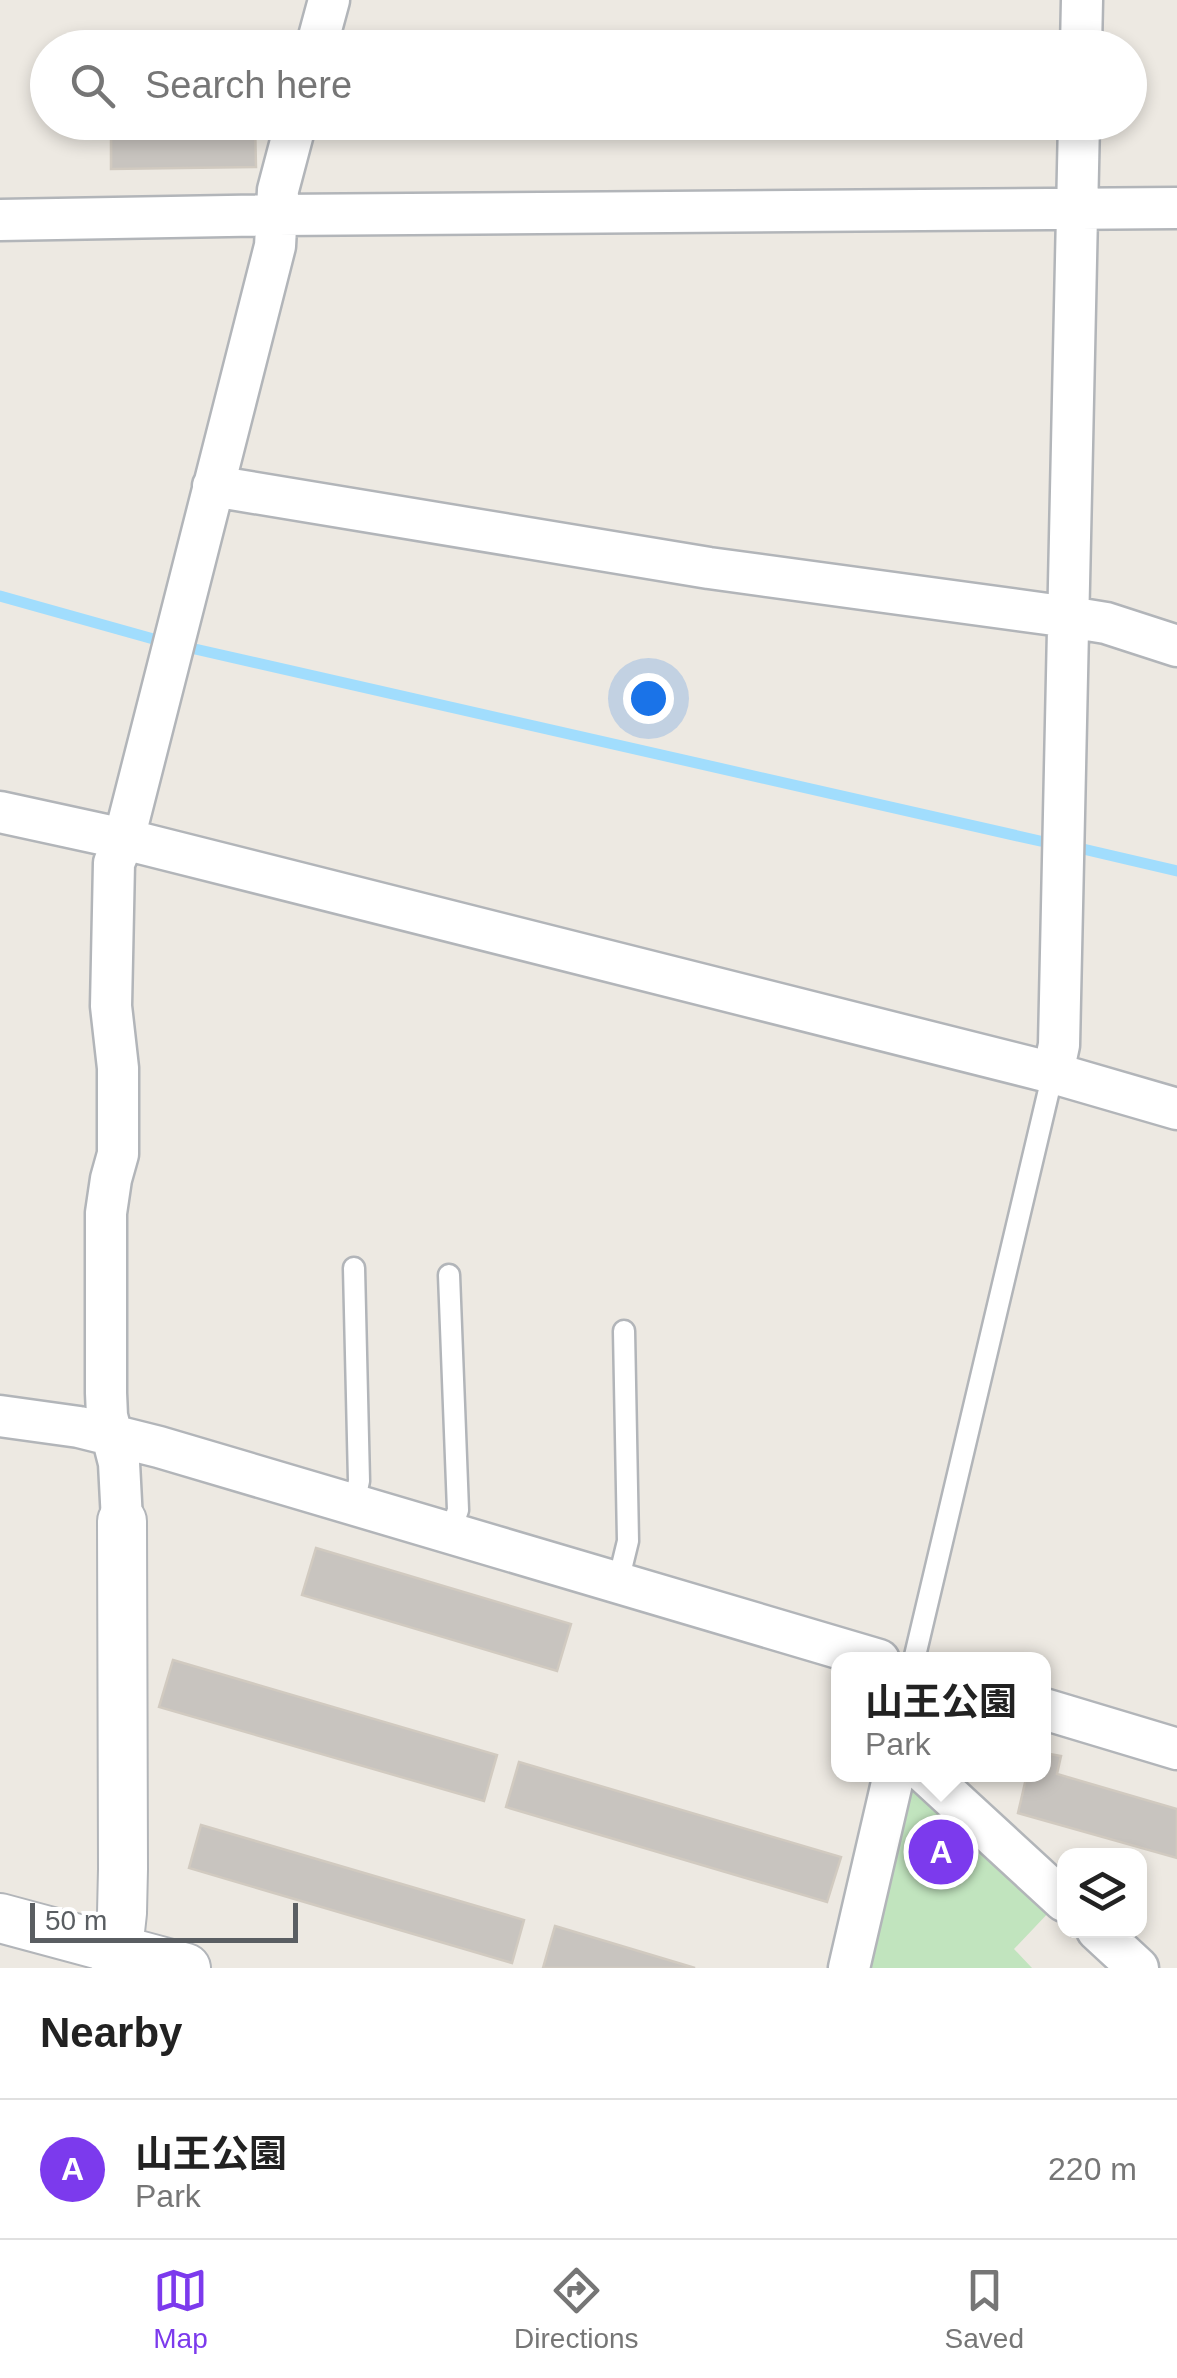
<!DOCTYPE html>
<html lang="en">
<head>
<meta charset="utf-8">
<style>
	body { margin:0; font-family:Helvetica,"Noto Sans JP",sans-serif; background:#f6f6f6; color:#222 }
	.controls { position:absolute; right:30px; bottom:30px; display:grid; overflow:hidden; border-radius:20px; box-shadow:0 5px 15px #0003 }
	.controls button { width:90px; height:90px; display:grid; place-items:center; padding:0; border:0; border-bottom:2px solid #e0e0e0; background:#fff; color:#222; font:50px sans-serif }
	.scale { position:absolute; left:30px; bottom:25px; width:268px; box-sizing:border-box; padding-left:10px; border:5px solid #5a5e62; border-top:0; font-size:28px; line-height:35px; white-space:nowrap; color:#5a5e62; -webkit-text-stroke:8px #fff; paint-order:stroke }
	.you { position:absolute; left:648px; top:698px; width:35px; height:35px; margin:-25px; border:8px solid #fff; border-radius:50%; background:#1a73e8; box-shadow:0 0 0 15px #1a73e833 }
	.badge { display:grid; place-items:center; width:65px; height:65px; border-radius:50%; background:#7c3aed; color:#fff; font-size:32px; font-weight:700 }
	.pin { position:absolute; translate:-50% -50%; border:5px solid #fff; box-shadow:0 2px 10px #0006 }
	.popup { position:absolute; left:831px; top:1652px; width:220px; height:130px; box-sizing:border-box; display:grid; place-content:center; border-radius:20px; background:#fff; filter:drop-shadow(0 2px 8px #0005); font-size:32px; white-space:nowrap; color:#767676 }
	.popup b { font-size:38px; color:#222 }
	.popup::after { content:''; position:absolute; left:50%; top:100%; margin-left:-20px; border:20px solid transparent; border-top-color:#fff }
	.list { margin:0; padding:0; list-style:none }
	h2 { display:flex; justify-content:space-between; align-items:center; height:130px; margin:0; padding:0 40px; font-size:42px }
	h2 small { font-size:32px; font-weight:400; color:#767676 }
	.list li { display:grid; grid-template-columns:65px 1fr auto; gap:30px; align-items:center; box-sizing:border-box; height:140px; padding:0 40px; border-top:2px solid #e0e0e0 }
	.list b { display:block; font-size:38px; white-space:nowrap }
	.list p { margin:0; font-size:32px; white-space:nowrap; color:#767676 }
	.list em { font-size:32px; font-style:normal; color:#767676 }
	.icon { flex:none; width:55px; height:55px; fill:none; stroke:currentColor; stroke-width:2; stroke-linecap:round; stroke-linejoin:round }
	.map { position:relative; flex:none; width:1177px; height:1968px; overflow:hidden }
	.search { position:absolute; background:#fff; box-shadow:0 5px 15px #0003; left:30px; right:30px; top:30px; height:110px; display:flex; align-items:center; gap:25px; box-sizing:border-box; padding:0 35px; border-radius:55px; color:#767676; font-size:38px }
	.sheet { height:270px; background:#fff }
	nav { display:flex; justify-content:space-around; align-items:center; box-sizing:border-box; height:140px; border-top:2px solid #e0e0e0; background:#fff; font-size:28px; color:#767676 }
	nav a { display:grid; justify-items:center; gap:5px }
	nav .on { color:#7c3aed }
	.map>svg:first-child { display:block }
</style>
</head>
<body>
<div class="map">
<svg width="1177" height="1968" viewBox="0 0 1177 1968">
	<rect width="100%" height="100%" fill="#ede9e2"/>
	<path fill="#c1e4be" d="M923 1788 1052 1909 1014 1949 1032 1968H864L903 1795Z"/>
	<g fill="none" stroke-linecap="round" stroke-linejoin="round">
		<path stroke="#a1ddfd" stroke-width="11" d="M0 596 157 640
			M195 649 1040 841
			M1083 849 1177 871"/>
	</g>
	<path fill="#c8c4bf" stroke="#d1cac0" stroke-width="2.5" d="M111 122H255L256 167 111 169Z
		M316 1548 571 1624 557 1671 302 1595Z
		M173 1660 497 1755 484 1801 159 1707Z
		M1044 1753 1061 1756 1057 1774 1177 1809V1858L1018 1813 1027 1774H1044Z
		M1044 1753 1061 1756 1057 1774 1177 1809V1858L1018 1813 1027 1774H1044Z
		M519 1762 841 1857 827 1902 506 1807Z
		M201 1825 524 1920 512 1963 189 1868Z
		M555 1926 695 1968H543Z"/>
	<g fill="none" stroke-linecap="round" stroke-linejoin="round">
		<g stroke="#b2b5b9" stroke-width="25">
			<path id="service" d="M354 1268 359 1481 354 1504
				M449 1275 458 1510 450 1533
				M618 1582 628 1541 624 1331
				M914 1660 1053 1073"/>
		</g>
		<g stroke="#b2b5b9" stroke-width="45">
			<path id="minor" d="M316 48 329 0
				M1081 48 1082 0
				M0 220 277 215 1177 208
				M213 486 709 568 1069 617 1106 623 1177 646
				M0 812 124 839 1053 1073 1177 1109
				M1053 1073 1059 1045 1079 122
				M0 1416 79 1427 159 1447 879 1660
				M122 1521 119 1463 107 1416 106 1393V1213L111 1179 118 1154V1068L111 1006 114 863 124 839 275 246 278 190 296 122
				M1044 1709 1177 1749
				M926 1774 1064 1901
				M1097 1930 1138 1968
				M849 1968 894 1774"/>
		</g>
		<g stroke="#b2b5b9" stroke-width="52">
			<path id="tertiary" d="M0 1918 186 1968
				M116 1968 122 1913 123 1869 122 1521"/>
		</g>
		<use href="#service" stroke="#fff" stroke-width="20"/>
		<use href="#minor" stroke="#fff" stroke-width="40"/>
		<use href="#tertiary" stroke="#fff" stroke-width="48"/>
	</g>
</svg>
<div class="controls">
<button><svg class="icon" aria-label="layers" viewBox="0 0 24 24"><path d="M12 4l9 5-9 5-9-5zM3 14l9 5 9-5"/></svg></button>
</div>
<div class="scale">50 m</div>
<div class="you"></div>
<div class="pin badge" style="left:941px;top:1852px">A</div>
<div class="popup"><b>山王公園</b>Park</div>
<div class="search"><svg class="icon" aria-label="search" viewBox="0 0 24 24"><circle cx="10" cy="10" r="6"/><path d="M15 15l6 6"/></svg>Search here</div>
</div>
<section class="sheet">
<h2>Nearby<small></small></h2>
<ul class="list">
<li><span class="badge">A</span><div><b>山王公園</b><p>Park</p></div><em>220 m</em></li>
</ul>
</section>
<nav>
<a class="on"><svg class="icon" aria-label="map" viewBox="0 0 24 24"><path d="M3 6l6-2 6 2 6-2v14l-6 2-6-2-6 2zM9 4v14M15 6v14"/></svg>Map</a>
<a><svg class="icon" aria-label="directions" viewBox="0 0 24 24"><path d="M12 3l9 9-9 9-9-9zM9 14v-3h6M13 9l2 2-2 2"/></svg>Directions</a>
<a><svg class="icon" aria-label="saved" viewBox="0 0 24 24"><path d="M7 4h10v16l-5-4-5 4z"/></svg>Saved</a>
</nav>
</body>
</html>
